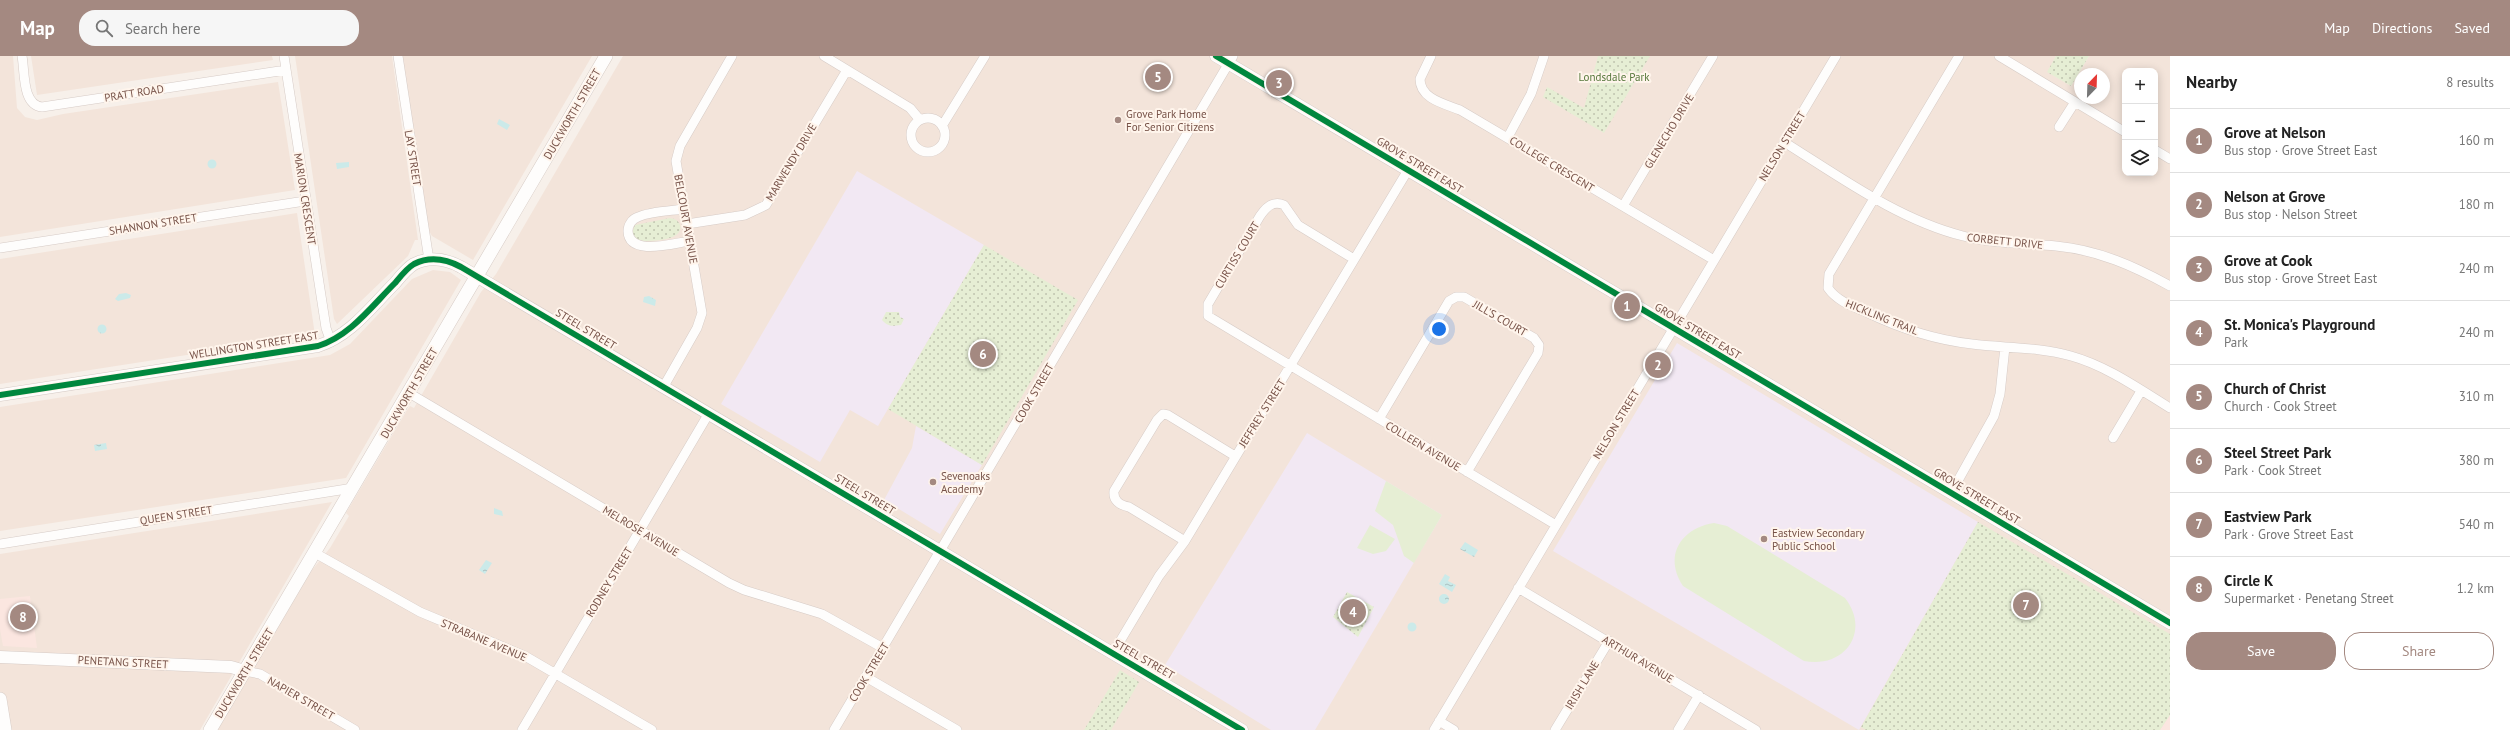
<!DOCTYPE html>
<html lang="en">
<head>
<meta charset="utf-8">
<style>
	body { margin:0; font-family:"PT Sans",sans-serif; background:#f6f6f6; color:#222 }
	.controls { position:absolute; right:12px; top:12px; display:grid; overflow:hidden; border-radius:8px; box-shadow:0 2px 10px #0003 }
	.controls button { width:36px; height:36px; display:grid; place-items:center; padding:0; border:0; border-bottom:1px solid #e0e0e0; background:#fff; color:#222; font:20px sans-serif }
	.compass { position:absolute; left:2074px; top:12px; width:36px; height:36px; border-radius:50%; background:#fff; box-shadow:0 2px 10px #0003; rotate:23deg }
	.you { position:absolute; left:1439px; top:273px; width:14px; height:14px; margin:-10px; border:3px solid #fff; border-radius:50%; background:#1a73e8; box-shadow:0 0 0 6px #1a73e833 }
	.badge { display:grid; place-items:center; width:26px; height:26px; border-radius:50%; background:#a48981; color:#fff; font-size:13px; font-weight:700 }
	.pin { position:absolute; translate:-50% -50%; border:2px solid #fff; box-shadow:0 1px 4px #0006 }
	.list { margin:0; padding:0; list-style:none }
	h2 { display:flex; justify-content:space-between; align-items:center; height:52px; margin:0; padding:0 16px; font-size:17px }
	h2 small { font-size:13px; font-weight:400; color:#767676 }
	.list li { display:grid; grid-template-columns:26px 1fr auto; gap:12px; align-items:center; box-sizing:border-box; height:64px; padding:0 16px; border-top:1px solid #e0e0e0 }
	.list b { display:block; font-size:15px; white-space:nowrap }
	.list p { margin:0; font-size:13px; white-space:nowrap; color:#767676 }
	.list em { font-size:13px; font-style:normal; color:#767676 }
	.actions { display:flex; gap:8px; padding:12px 16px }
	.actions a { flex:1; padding:9px 0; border:1px solid #a48981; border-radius:16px; text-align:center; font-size:14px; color:#a48981 }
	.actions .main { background:#a48981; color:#fff }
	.icon { flex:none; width:22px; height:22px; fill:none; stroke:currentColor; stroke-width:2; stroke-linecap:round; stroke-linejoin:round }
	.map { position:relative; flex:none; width:2170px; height:674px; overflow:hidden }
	header { display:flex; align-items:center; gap:24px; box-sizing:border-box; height:56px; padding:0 20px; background:#a48981; color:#fff }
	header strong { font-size:19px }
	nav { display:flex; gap:22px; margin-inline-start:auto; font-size:14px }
	.search { width:280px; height:36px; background:#f6f6f6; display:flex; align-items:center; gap:10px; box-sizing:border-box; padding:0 14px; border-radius:16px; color:#767676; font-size:15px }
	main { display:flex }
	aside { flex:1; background:#fff }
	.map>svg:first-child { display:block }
</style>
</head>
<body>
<header>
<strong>Map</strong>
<div class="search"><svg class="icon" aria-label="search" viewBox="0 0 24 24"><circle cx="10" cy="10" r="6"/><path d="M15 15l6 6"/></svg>Search here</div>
<nav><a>Map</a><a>Directions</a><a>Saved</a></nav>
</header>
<main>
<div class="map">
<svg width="2170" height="674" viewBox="0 0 2170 674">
	<defs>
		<pattern id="park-dots" width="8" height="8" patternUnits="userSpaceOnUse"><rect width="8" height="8" fill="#e6eed4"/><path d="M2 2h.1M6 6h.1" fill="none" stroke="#bfc3ae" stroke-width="1.8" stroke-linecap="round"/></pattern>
		<pattern id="water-ripples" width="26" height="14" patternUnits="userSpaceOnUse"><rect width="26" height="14" fill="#cbeae9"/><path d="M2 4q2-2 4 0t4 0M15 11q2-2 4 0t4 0" fill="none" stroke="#aac0bf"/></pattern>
	</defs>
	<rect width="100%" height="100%" fill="#f7f0ea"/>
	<path fill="#f3e4da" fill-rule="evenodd" d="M0 0H13L17 52 25 61 37 64 63 58 278 26 295 134 0 181Z
		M31 0H272L273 4 37 39Z
		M295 0H392L418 184H415L408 200 337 268 334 263Z
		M402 0H592L473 204 432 180 429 175Z
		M623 0H2056L2048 16 2071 30 2089 0H2170V674H217L312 514 330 492 349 460 346 457 407 354 410 350 414 352 481 236 496 218ZM2125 15H2155V117H2125ZM2080 18H2104V42H2080Z
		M297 157 315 279 0 328V203Z
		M433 214 450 216 461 224 346 422 0 475V351L330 299 350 288 412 223Z
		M332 446 200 674H0V498Z"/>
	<path fill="#fbe6e0" d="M30 540 37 592 3 590 0 573V543Z
		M2170 659V674H2160Z"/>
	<path fill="#f2e8f3" d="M857 115 984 189 878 370 850 354 820 406 721 348Z
		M1677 287 1978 466 1859 674 1553 495Z
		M916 370 982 409 940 478 884 444 912 392Z
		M1307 377 1442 459 1315 674H1271L1165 609Z"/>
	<path fill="#e6eed4" d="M1386 425 1442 459 1414 507 1404 500 1393 469 1375 455Z
		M1714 467 1727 470 1845 542C1871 575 1845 613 1804 605L1683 530C1663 500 1681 472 1714 467Z
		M1370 469 1395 483 1386 495 1373 498 1357 492Z"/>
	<path fill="url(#park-dots)" d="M1598 0H1650L1604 77 1543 41 1547 31 1584 52Z
		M2056 0H2089L2071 30 2047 16Z
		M670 162C675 163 678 164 680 169 685 186 644 186 635 184L632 176 635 169Z
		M984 189 1078 244 982 409 888 353Z
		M886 256H899L900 261 904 263 901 269C892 270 888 271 882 264Z
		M1978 466 2170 578V659L2160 674H1866L1861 671Z
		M1347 536 1374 551 1358 581 1333 561Z
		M1120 614 1139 626 1111 674H1084Z"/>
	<path fill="url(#water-ripples)" d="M499 63 510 69 507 74 497 68Z
		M207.5 108a4.5 4.5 0 1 1 9 0a4.5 4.5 0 1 1-9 0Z
		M349 106V111L337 113 336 107Z
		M126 237 131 239 130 242 118 245 115 243 119 238Z
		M649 240 656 244 655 250 643 246 644 241Z
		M97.5 273a4.5 4.5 0 1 1 9 0a4.5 4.5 0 1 1-9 0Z
		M106 387 107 393 95 395 94 389Z
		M494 452 502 455 503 460 494 458Z
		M1465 486 1478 494 1474 501 1460 493Z
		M486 504 492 507 485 518 479 514Z
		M1445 518 1450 521 1448 525 1456 529 1452 536 1439 528Z
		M1439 543a5 5 0 1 1 10 0a5 5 0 1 1-10 0Z
		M1407.5 571a4.5 4.5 0 1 1 9 0a4.5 4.5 0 1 1-9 0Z"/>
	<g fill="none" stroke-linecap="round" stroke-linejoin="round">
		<g stroke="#d6cbc6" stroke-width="10">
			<path id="minor" d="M22 0C25 16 22 49 42 51L286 14
				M284 0 326 272 331 286
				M398 0 429 204
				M824 0 910 52 920 64
				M1431 0 1420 23C1420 43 1445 48 1460 54L1714 204
				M1959 0 1829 218 1828 232C1837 245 1852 250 1866 256 1899 272 1936 284 1972 288 2005 292 2039 291 2071 300 2107 310 2139 333 2170 352
				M1999 0 2125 76
				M911 79a17 17 0 1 1 34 0a17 17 0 1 1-34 0Z
				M942 70 985 0
				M2059 71 2075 46
				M1508 81 1531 38 1544 0
				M1784 86C1840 121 1899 164 1963 180 1993 188 2025 187 2056 190 2098 194 2134 210 2170 230
				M2155 94 2170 103
				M1623 150 1713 0
				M684 153C670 155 651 155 638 161 632 163 628 169 628 175 629 201 674 187 690 185
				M687 168 745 159 766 149 847 14
				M0 192 305 145
				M1354 203 1298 169 1284 149C1273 144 1266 151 1260 160L1208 248V260L1556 469
				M664 330 697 272 702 257 676 105 680 90 732 0
				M409 337 729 527 744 534 822 558 883 592
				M1379 363 1449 245 1456 241H1464L1534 282 1539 289 1538 297 1467 416
				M2113 382 2141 335
				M1951 437 1994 360 2000 338 2005 291
				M1185 485 1129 451C1120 449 1113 445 1114 435L1157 364 1163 358 1168 359 1235 400
				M0 488 353 432
				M315 497 420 556 525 600 652 674
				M1518 532 1756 674
				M1113 597 1159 520 1185 485 1408 114
				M245 615 260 618 355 674
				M866 621 957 674
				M1439 665 1454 674
				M522 674 709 357
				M834 674 1233 0
				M1434 674 1836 0
				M1555 674 1609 585
				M1678 674 1699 639"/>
		</g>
		<g stroke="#d6cbc6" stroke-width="13">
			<path id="tertiary" d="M1216 0 2170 567
				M0 339 318 290C350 280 371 251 395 227 400 221 407 212 414 208 430 200 446 203 461 211L1242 674
				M0 601 231 611 245 615"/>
		</g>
		<g stroke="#d7ccc6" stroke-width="14">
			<path id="secondary" d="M0 643 5 674
				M210 674 606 0"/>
		</g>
		<use href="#minor" stroke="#fefdfc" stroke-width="9"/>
		<use href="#tertiary" stroke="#fefdfc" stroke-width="12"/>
		<use href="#secondary" stroke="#fefdfc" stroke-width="13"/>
		<g stroke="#fff5ec" stroke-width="8">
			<path id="cycleway" d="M1216 0 2170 567
				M0 339 318 290C350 280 371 251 395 227 400 221 407 212 414 208 430 200 446 203 461 211L1242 674"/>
		</g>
		<use href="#cycleway" stroke="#00873e" stroke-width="6"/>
	</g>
	<g fill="#a48981" stroke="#fff5ec" stroke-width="1.5">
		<circle cx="1118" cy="64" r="4"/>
		<circle cx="933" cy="426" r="4"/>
		<circle cx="1764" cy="483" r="4"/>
	</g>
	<g text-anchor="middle" stroke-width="4" stroke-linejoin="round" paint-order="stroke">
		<g font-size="11" fill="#57783c" stroke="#fff5ec">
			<text x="1614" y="25">Londsdale Park</text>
		</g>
		<g font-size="11" fill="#775248" stroke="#fff5ec">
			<text transform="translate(134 37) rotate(-9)" y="4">PRATT ROAD</text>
			<text transform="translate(572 58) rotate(-60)" y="4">DUCKWORTH STREET</text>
			<text transform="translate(1669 75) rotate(-59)" y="4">GLENECHO DRIVE</text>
			<text transform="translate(1782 90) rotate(-59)" y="4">NELSON STREET</text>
			<text transform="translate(413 102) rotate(81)" y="4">LAY STREET</text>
			<text transform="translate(791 106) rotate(-59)" y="4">MARWENDY DRIVE</text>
			<text transform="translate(1552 108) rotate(31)" y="4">COLLEGE CRESCENT</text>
			<text transform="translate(1420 109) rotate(31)" y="4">GROVE STREET EAST</text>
			<text transform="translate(305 143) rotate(81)" y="4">MARION CRESCENT</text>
			<text transform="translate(686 163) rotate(80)" y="4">BELCOURT AVENUE</text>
			<text transform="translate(153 168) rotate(-9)" y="4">SHANNON STREET</text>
			<text transform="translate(2005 185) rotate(6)" y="4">CORBETT DRIVE</text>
			<text transform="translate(1237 199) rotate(-59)" y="4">CURTISS COURT</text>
			<text transform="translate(1882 261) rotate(22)" y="4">HICKLING TRAIL</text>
			<text transform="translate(1500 262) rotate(30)" y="4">JILL'S COURT</text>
			<text transform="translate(586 273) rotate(31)" y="4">STEEL STREET</text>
			<text transform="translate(1698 275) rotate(31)" y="4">GROVE STREET EAST</text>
			<text transform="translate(254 289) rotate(-9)" y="4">WELLINGTON STREET EAST</text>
			<text transform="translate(409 337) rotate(-60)" y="4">DUCKWORTH STREET</text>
			<text transform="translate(1034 337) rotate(-60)" y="4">COOK STREET</text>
			<text transform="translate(1262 357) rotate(-58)" y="4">JEFFREY STREET</text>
			<text transform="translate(1616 368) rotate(-59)" y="4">NELSON STREET</text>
			<text transform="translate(1423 390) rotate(31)" y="4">COLLEEN AVENUE</text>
			<text transform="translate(865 438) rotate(31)" y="4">STEEL STREET</text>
			<text transform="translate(1977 440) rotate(31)" y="4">GROVE STREET EAST</text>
			<text transform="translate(176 459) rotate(-9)" y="4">QUEEN STREET</text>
			<text transform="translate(641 475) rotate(31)" y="4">MELROSE AVENUE</text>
			<text transform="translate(609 526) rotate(-59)" y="4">RODNEY STREET</text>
			<text transform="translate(484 584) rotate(23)" y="4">STRABANE AVENUE</text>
			<text transform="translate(1144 603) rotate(30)" y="4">STEEL STREET</text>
			<text transform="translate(1638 603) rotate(31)" y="4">ARTHUR AVENUE</text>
			<text transform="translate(123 606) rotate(3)" y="4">PENETANG STREET</text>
			<text transform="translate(869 616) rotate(-59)" y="4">COOK STREET</text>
			<text transform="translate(244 617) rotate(-59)" y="4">DUCKWORTH STREET</text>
			<text transform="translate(1582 629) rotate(-59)" y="4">IRISH LANE</text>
			<text transform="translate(301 642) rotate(30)" y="4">NAPIER STREET</text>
		</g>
		<g font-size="11" fill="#775248" stroke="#fff5ec" text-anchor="start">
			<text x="1126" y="62">Grove Park Home<tspan x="1126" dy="13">For Senior Citizens</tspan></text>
			<text x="941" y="424">Sevenoaks<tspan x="941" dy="13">Academy</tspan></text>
			<text x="1772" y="481">Eastview Secondary<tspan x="1772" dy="13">Public School</tspan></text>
		</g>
	</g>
</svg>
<div class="controls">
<button>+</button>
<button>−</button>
<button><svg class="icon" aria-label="layers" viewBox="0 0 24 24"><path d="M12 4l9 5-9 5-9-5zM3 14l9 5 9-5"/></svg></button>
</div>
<svg class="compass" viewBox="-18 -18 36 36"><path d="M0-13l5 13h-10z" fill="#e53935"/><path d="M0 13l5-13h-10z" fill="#767676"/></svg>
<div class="you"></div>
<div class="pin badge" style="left:1627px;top:250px">1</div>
<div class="pin badge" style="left:1658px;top:309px">2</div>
<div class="pin badge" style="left:1279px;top:27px">3</div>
<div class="pin badge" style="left:1353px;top:556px">4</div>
<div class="pin badge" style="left:1158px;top:21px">5</div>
<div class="pin badge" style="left:983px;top:298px">6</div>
<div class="pin badge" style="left:2026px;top:549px">7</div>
<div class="pin badge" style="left:23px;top:561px">8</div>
</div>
<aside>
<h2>Nearby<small>8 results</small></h2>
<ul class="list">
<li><span class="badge">1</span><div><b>Grove at Nelson</b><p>Bus stop · Grove Street East</p></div><em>160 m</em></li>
<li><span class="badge">2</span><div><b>Nelson at Grove</b><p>Bus stop · Nelson Street</p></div><em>180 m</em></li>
<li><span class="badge">3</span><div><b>Grove at Cook</b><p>Bus stop · Grove Street East</p></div><em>240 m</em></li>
<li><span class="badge">4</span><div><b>St. Monica's Playground</b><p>Park</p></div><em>240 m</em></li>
<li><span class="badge">5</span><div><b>Church of Christ</b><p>Church · Cook Street</p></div><em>310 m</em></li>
<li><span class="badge">6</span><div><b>Steel Street Park</b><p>Park · Cook Street</p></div><em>380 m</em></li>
<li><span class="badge">7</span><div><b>Eastview Park</b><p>Park · Grove Street East</p></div><em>540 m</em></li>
<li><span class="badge">8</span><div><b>Circle K</b><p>Supermarket · Penetang Street</p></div><em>1.2 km</em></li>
</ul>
<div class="actions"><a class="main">Save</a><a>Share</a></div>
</aside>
</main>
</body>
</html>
